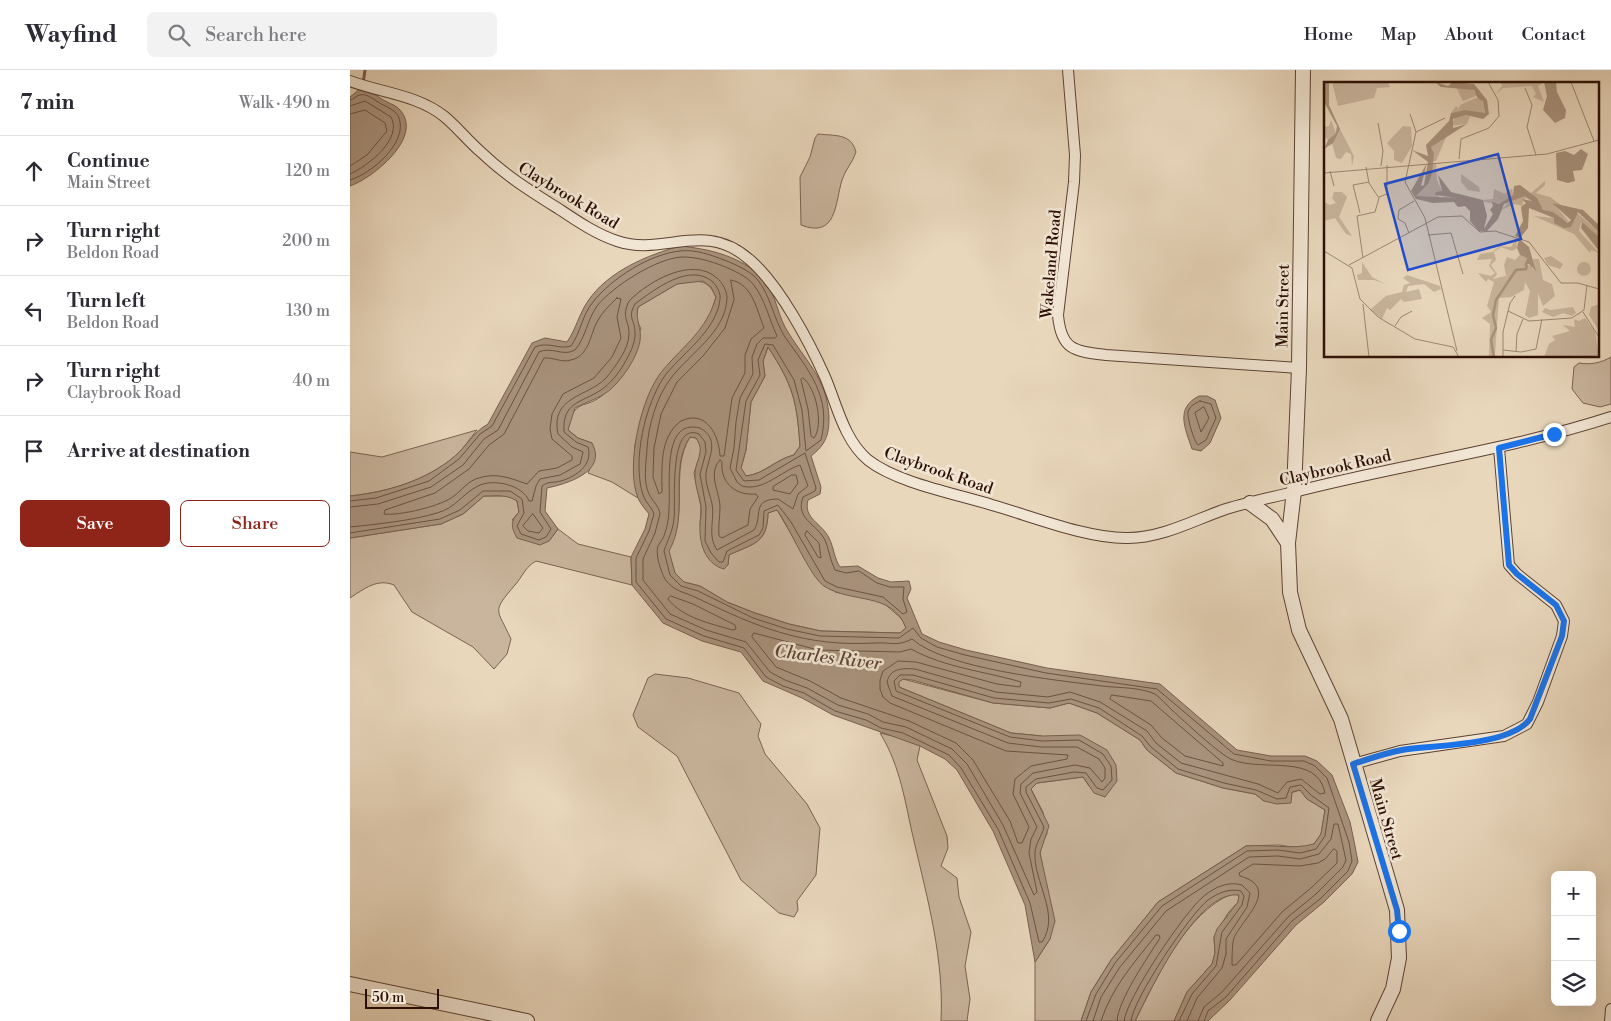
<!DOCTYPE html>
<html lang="en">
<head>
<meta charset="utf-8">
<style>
	body { margin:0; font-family:"Libre Bodoni",serif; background:#f2f2f3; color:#2b2b33 }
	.controls { position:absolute; right:15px; bottom:15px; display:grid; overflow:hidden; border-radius:8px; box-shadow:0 5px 20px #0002 }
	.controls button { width:45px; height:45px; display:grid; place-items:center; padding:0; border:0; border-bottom:1px solid #e1e1e2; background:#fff; color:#2b2b33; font:25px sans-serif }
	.scale { position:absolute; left:15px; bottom:12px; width:74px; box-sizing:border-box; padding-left:5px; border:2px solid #2d1005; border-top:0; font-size:14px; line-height:18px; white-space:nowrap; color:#2d1005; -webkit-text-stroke:4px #f1e5d3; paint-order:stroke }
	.stop { position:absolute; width:15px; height:15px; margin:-11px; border:4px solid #1a73e8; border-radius:50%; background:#fff }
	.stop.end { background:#1a73e8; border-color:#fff; box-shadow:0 1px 5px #0008 }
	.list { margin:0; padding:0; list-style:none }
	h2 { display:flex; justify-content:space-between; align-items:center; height:65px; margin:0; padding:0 20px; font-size:21px }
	h2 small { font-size:16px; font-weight:400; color:#7c7c81 }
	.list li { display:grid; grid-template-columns:32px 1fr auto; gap:15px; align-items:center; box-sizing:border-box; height:70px; padding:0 20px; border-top:1px solid #e1e1e2 }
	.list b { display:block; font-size:19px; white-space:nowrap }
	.list p { margin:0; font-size:16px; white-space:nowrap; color:#7c7c81 }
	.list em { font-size:16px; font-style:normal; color:#7c7c81 }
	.actions { display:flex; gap:10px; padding:15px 20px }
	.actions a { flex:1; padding:11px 0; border:1px solid #8f2418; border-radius:8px; text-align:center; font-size:18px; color:#8f2418 }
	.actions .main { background:#8f2418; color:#fff }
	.icon { flex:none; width:28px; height:28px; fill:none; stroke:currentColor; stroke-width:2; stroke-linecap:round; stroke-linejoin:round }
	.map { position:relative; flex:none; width:1261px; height:951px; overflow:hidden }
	header { display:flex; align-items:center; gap:30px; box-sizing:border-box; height:70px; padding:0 25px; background:#fff; border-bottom:1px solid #e1e1e2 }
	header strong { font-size:24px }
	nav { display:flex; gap:28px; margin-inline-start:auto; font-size:18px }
	.search { width:350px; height:45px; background:#f2f2f3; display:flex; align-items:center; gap:12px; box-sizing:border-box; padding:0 18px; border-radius:8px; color:#7c7c81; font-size:19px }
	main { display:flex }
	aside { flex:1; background:#fff }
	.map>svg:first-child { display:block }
</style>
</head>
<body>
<header>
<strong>Wayfind</strong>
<div class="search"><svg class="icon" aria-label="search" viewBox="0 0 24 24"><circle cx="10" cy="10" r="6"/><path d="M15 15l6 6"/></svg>Search here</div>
<nav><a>Home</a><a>Map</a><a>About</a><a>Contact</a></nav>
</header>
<main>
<aside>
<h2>7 min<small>Walk · 490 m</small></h2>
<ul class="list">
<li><svg class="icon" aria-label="ahead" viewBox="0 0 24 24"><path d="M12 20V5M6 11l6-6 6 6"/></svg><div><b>Continue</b><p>Main Street</p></div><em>120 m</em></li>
<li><svg class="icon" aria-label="right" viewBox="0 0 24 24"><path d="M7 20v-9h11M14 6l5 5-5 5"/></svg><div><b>Turn right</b><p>Beldon Road</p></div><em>200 m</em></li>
<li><svg class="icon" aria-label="left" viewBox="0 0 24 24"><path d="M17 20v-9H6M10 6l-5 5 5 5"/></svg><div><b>Turn left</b><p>Beldon Road</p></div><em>130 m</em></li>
<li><svg class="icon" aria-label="right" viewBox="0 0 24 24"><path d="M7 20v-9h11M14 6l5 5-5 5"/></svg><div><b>Turn right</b><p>Claybrook Road</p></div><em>40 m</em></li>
<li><svg class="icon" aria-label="arrive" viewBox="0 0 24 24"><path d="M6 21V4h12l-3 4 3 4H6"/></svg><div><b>Arrive at destination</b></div></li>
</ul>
<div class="actions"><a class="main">Save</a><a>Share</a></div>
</aside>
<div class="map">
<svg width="1261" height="951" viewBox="0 0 1261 951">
	<rect width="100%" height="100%" fill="#e9d7bc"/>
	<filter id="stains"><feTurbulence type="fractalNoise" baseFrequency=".004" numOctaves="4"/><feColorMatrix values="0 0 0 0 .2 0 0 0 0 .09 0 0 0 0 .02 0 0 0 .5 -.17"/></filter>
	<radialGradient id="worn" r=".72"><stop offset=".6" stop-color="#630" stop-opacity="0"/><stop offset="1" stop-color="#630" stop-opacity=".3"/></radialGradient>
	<path fill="#c9b59d" stroke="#7b6251" d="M468 64C485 66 501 63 506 82 503 92 495 100 492 110 485 133 487 169 451 155L450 107 460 87 465 68Z
		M341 211C355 211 360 214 366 227L359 248 294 338 285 375V408L288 428 262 412 238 403 245 387 242 373 228 368 218 360C224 326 235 341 254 324 262 316 283 272 291 259L286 248 288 237 327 214Z
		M418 277C443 315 447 331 450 376L444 385C426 389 414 404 396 406L391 398 396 380 401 332 415 306 413 291Z
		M1261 287V334L1250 337 1233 333 1222 319 1224 297 1229 293C1240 295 1251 293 1261 287Z
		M127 360C120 368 113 380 104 387 75 411 37 422 0 426V382L32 387Z
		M340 367 346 368 350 374 351 382 344 403 351 437 350 455 378 495 379 485C404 473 417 474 418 443L427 440 460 496 485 522 531 531 552 549 556 558 550 563 471 561 439 554 405 543 377 532 350 516 334 512 325 503 318 481C340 444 319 401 340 367Z
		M134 426H159L167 431 169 442 162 450 199 471 208 459 228 474 281 487 282 515 186 491C175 497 173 506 165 515 141 543 147 538 161 569L157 584 144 599 123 577 62 542 44 515C27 508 14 519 0 528V468L91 454 113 444Z
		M305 604 338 608 389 623 411 654 408 666 415 684 457 734 470 758 466 805 447 831 448 840 444 847 429 843 391 810 327 686 288 657 283 645 298 608Z
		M553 609 643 633 700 638 719 633 747 643 790 670 797 680 826 703 873 718 905 724 914 731 950 720 957 729 975 740 971 764 964 774 950 778 929 775 896 776 808 832 761 890 741 922 731 951H685V892L700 869 695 809 690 783 692 773 697 764 693 742 681 719 687 713 733 707 739 716 755 727 692 666 661 663 549 617 548 612Z
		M530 663 551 668 570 676 567 690 597 766 598 778 591 796 607 808 609 827 621 862 615 896 620 929 617 951H591C594 889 578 831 564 771 555 733 551 697 530 663Z
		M882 824 889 825 888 832 878 843 864 867 865 883 862 894 837 922 824 951H785C806 909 836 842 882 824Z"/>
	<path fill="#a9937e" stroke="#775f4e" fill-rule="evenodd" d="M10 19C21 21 28 27 37 32 41 34 47 36 50 40 74 67 23 108 0 116V27Z
		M330 176C359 179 384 185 408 203 424 215 426 240 435 257 453 289 478 308 479 348 479 366 475 375 461 386L471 417 470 424 458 430C453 449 472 453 479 468 484 478 484 488 490 497L508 496 528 508 541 512 559 511 561 519 557 528 572 564 589 572 616 580 697 598 810 614 887 680 921 686H955L967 691 982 705 1000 752 1004 771 1008 792 1002 804 974 832 946 855 880 930 858 951H824L837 922 862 894 865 883 864 867 867 859 888 832 889 825C847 820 801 919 785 951H731L741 922 761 890 808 832 896 776C918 774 942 780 964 774L971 764 975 740 957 729 950 720 942 722 941 733 927 734 914 731 905 724 873 718 826 703 797 680 790 670 747 643 719 633 700 638 643 633 562 610 553 609 549 612V617L661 663 692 666 730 665 757 680 766 695 767 711 755 727 744 723 733 707 687 713 681 719 699 756 690 783 705 851 700 869 685 892 675 835 643 761 607 700 595 689 570 676 483 645 452 628 413 611 391 582 352 571 313 553 282 515 281 487 295 459 299 444C295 439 290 433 288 428 275 397 291 325 313 300 334 275 357 260 366 227L361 217 353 211 327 214 288 237C285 251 292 257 290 271 287 289 269 315 253 325 244 330 234 333 225 338L218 360 228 368 242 373C258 402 216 414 197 418L195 441 208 459 199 471 190 475 167 468C161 457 160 452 169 442L167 431C156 424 146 426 134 426L113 444 91 454 0 468V426C37 422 76 411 105 386 117 376 123 362 138 354L182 273 195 268 217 272C226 259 229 244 238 231 258 201 298 185 330 176ZM418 277C443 315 447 331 450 376L444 385C426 389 415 404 396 406L391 398 396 380 401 332 415 306 413 291ZM340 367 346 368C356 382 345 390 345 405 345 416 349 425 351 436 352 442 350 449 350 455 349 473 355 494 374 499L378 495 379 485C404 473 417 474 418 443L427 440C439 456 460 507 474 516 501 534 542 521 556 558L550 563 471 561 439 554 405 543 377 532 350 516 334 512 325 503 319 481C340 444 318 400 340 367Z
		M849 326H857L865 330 871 348 860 373 851 381 842 379C835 358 825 338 849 326Z"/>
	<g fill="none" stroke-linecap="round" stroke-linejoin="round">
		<path stroke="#6b5242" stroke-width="1" d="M0 30C5 29 5 26 10 25 16 23 23 29 28 32 34 36 47 40 49 48 58 73 21 104 0 110
			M0 36 15 31 41 47C53 69 18 96 0 104
			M0 44 15 40 35 53 37 61 17 85 0 96
			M381 210C403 214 407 241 414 258L401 269 395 285V303L382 328 374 386H370C369 365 356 339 331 351 309 367 312 398 312 422L309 424 303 407 304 378 311 344 327 312 353 286 375 258 384 230Z
			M267 228 271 229 267 247 271 268 262 287 244 308 213 324 202 344 200 359 202 369 222 386V390L207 398 189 401 177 414C162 409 147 402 129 408 119 410 112 420 104 426 92 436 49 446 34 444L35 440 85 423 119 399 139 375 154 364 194 288C203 287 212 293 221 290 239 286 240 265 247 252 252 242 259 236 267 228Z
			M453 308C466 317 474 355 464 368L461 366 458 339 451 310Z
			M850 331 861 334 866 348 856 370 848 375C844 372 837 347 838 342 839 336 846 333 850 331Z
			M854 337 859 348 851 362 845 343Z
			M370 390 372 392C370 413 386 426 406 424L408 427 400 439 398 455 372 468 369 466C368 456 370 447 370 437 370 422 357 404 370 390Z
			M442 405H446L448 413 440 424 423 420V417Z
			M0 431 26 428 79 411 109 389 130 364 142 356 185 277C198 271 209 280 221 276 231 262 232 245 243 232 262 208 300 184 330 181 345 179 361 185 374 190 385 194 400 201 407 209 421 226 423 248 435 267 458 300 482 326 471 370L456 381 452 340 444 310 423 275 415 274 408 290 410 305 396 331 386 400 394 411 409 410 455 383 466 418 465 421 453 427C445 449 466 453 475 470 479 480 480 490 485 500L496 503 509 501 527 513 540 517H554L553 529 557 542 553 544 533 527 487 517 475 511 441 452 428 435 414 441 413 458 409 465 377 481 373 492H369L361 483 355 471 356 437 350 404 356 382 355 372 349 364C318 351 326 432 324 448 323 461 318 469 314 481L320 505 331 516 348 521 403 548 437 559 470 566 549 568 563 558 571 568 587 577 615 585 696 603 807 619 884 684 921 691H954L965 696 977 708 999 772 1002 791 998 801 970 829 942 851 876 927 858 941 854 951
			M0 437 28 434 81 417 113 395 134 369 148 360 189 282C201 276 213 287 225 280 236 267 237 250 247 236 263 216 307 188 332 187 347 187 360 191 373 196 383 200 396 206 403 214 415 229 419 249 427 266L425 268H413L407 274 402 287 403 304 390 328 386 352 384 378 380 398 387 412 392 416C413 422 431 401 450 395L458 416 448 424 443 439 428 429C401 429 413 446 404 460L367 480C357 465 365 450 362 434 360 424 355 414 356 403 359 386 370 369 350 358 311 348 321 415 319 437 319 445 318 455 315 463 314 468 310 472 308 476 305 484 311 502 315 509 324 522 335 522 347 528 409 558 455 577 525 573 542 572 546 577 562 569 596 599 706 610 752 616 768 618 790 617 805 624 811 628 816 635 822 640 833 650 871 686 883 690 914 702 967 683 975 723L970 724 951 709 937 712 928 723 908 714 831 693 806 673 797 661 750 632 720 622 698 627 646 622 565 599C553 598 540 598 537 612L542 626 658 673 691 677H727L749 689 755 698V708L752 712 740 698 725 695 683 703 671 714 670 723 687 757 681 769 679 783 687 822 684 825 653 755 617 694 602 679 556 657 533 652 518 644 488 635 457 618 435 610 420 602 396 572 356 560 320 544 293 510V489L305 463 310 444C309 436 303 432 299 424 293 412 296 393 297 379 298 356 307 326 321 308 340 283 376 262 377 228 377 221 372 212 367 208 342 186 299 211 279 231 271 248 279 249 279 264 279 279 265 297 256 308 238 327 200 326 208 364L222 377 233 382 230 394 210 405 190 409 186 416 182 431H179C173 415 143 408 128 416 113 423 106 438 87 443 60 451 28 454 0 457
			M183 444 193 458 189 463 178 461 173 456Z
			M457 461 469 473 471 488 468 487 455 465Z
			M0 463 90 449 110 440 133 421H160L172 429 174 443 167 456 171 464 189 470 196 467 201 459 190 442 192 416C198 411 204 413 211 411 227 406 243 395 238 377L226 372 214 362C212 332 231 333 251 320 260 314 268 304 274 294 279 285 286 273 285 262 285 250 277 248 285 234 305 219 340 192 363 212 367 216 371 224 370 229 368 251 349 270 334 285 328 291 321 298 316 304 295 333 282 391 293 425 295 432 302 437 304 444L299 461 286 488V512L316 549 354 566 394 578 416 607 433 616 454 623 485 641 516 650 531 658 553 663 599 685 611 698 648 759 680 833 689 872H692C711 844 683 812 685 782 686 772 692 766 694 757L676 722V717L686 709 724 702 736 703 747 718 753 720 762 710 761 696 753 684 729 670 692 671 660 667 546 621 544 611 550 605H563L644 628 699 633 721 629 749 638 792 666 801 677 828 699 874 713 906 720 927 729 936 728 940 717 951 715 961 725 979 738 975 766 966 779 950 783 928 780 897 781 812 836 765 893 746 924 736 951
			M321 526 343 534 385 555 386 559 383 560C362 554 332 548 318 529Z
			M404 563 468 580 550 582 561 579C596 598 634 601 671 612L670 617 647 614 566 592 548 591 533 601 530 610V619L533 627 540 633 656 681 718 685 717 689 681 696 665 709 663 724 679 757 672 773H668L660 751 623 690 606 673 559 651 491 628 460 611 426 597 402 567Z
			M762 625 801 631 873 693V696L835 686 812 668 801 655 760 629Z
			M984 779 987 781V793L961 818 932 842 886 895H882C882 889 882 874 884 868 891 850 932 818 890 806L889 803 903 794 950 796 968 793 975 789Z
			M743 951 751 927 770 897 816 841 899 787 928 786 950 789 969 784 981 769 984 754H988L996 790 993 797 966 824 938 847 872 922 854 937 848 951
			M751 951C762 917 784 893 806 865H809L810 868C798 887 768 930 767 951
			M774 951C776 929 835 841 854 826 865 817 878 811 892 815L900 823 897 837 876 869V884L872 898 847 928 837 951
			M781 951C783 929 840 844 858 830 868 823 879 818 891 821L894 826 892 835 872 862 866 896 842 924 829 951"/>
		<path stroke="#775f4e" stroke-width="3" d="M13 14 15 0"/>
		<g stroke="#5c4233" stroke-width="12">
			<path id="minor" d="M718 0 725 85 724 112 708 245C711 280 724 281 756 285L949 298
				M0 11C32 23 68 25 95 47 108 58 119 72 132 83 156 106 182 122 209 139 227 151 246 164 267 171 314 187 354 149 400 190 429 215 459 271 475 307 487 335 494 370 518 390 547 413 607 424 642 435 681 446 738 469 778 468 812 468 844 450 876 439 896 433 918 428 940 423 1046 395 1156 381 1261 347
				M1003 694 1050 681 1154 666 1177 654 1188 632 1212 566 1214 551 1206 535 1167 504 1159 495 1149 378
				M1260 951 1261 939"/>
		</g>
		<g stroke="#5c4233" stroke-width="16">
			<path id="tertiary" d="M953 0 949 298 944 421 938 473 940 522 949 560 991 649 1047 840 1049 888 1043 919 1028 951
				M900 433 922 449 938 473
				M0 914 177 951"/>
		</g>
		<use href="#minor" stroke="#f1e5d3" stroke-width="10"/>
		<use href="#tertiary" stroke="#f1e5d3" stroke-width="14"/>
	</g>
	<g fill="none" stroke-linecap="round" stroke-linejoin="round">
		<path stroke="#1a73e8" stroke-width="6" d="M1049 861 1047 840 1003 694C1019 689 1035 683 1052 680 1084 675 1160 676 1180 649L1212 566 1214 551 1206 535 1167 504 1159 495 1149 378 1204 364"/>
	</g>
	<g text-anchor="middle" stroke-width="5" stroke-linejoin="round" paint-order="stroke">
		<g font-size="16" fill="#2d1005" stroke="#f1e5d3">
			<text transform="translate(219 125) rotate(31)" y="6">Claybrook Road</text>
			<text transform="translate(700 194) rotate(-85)" y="6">Wakeland Road</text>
			<text transform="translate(932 236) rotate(-89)" y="6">Main Street</text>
			<text transform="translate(985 397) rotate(-13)" y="6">Claybrook Road</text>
			<text transform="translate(589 400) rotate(19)" y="6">Claybrook Road</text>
			<text transform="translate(1037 749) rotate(74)" y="6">Main Street</text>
		</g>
		<g font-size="18" font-style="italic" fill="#5f4435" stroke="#f1e5d3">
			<text transform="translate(478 587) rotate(7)" y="6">Charles River</text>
		</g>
	</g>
	<g transform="translate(974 12)">
		<rect width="275" height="275" fill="#e9d7bc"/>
		<path d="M8 0H64L66 5 53 6 50 16 14 24ZM177 0H220L214 4 220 20 209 15 212 12 208 4 179 6 172 12 178 4ZM132 5 147 6 154 13 139 19ZM152 16 159 19 161 32 141 28 127 31 132 24 135 27 136 23ZM142 33 146 34 143 42 127 44 131 36ZM7 38 12 51 4 58 1 55 0 45 5 44ZM79 44 87 45 88 64 78 81 70 78V69L63 61ZM16 47 30 74 28 84 27 72 22 70 17 77 12 76 8 61ZM123 53 112 79H108L110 71 107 65ZM108 81H112L113 98 118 109 114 111 115 115H133L117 118 91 114 104 102ZM137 92 155 105 156 110 144 108 137 100ZM221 99V103L212 111 226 115 240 125 229 121 246 141 219 128 207 111ZM170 107 181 112 188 106 189 113 175 122 160 120 159 118 169 117ZM10 110H18L23 115 15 135 28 154 22 152 11 136 0 139V120L6 123 12 121 8 116ZM199 114H203L208 119 201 116 198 124 191 122 177 128 185 120ZM252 130 275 150 273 155 257 140 255 149 275 171 267 168 266 171 250 152 210 134 230 136 239 145H247ZM192 158 193 166 188 169 177 165 170 170 172 178 167 183 173 192 169 197 182 194 180 183 183 175 191 178 196 173 203 175 201 184 207 183 210 189 209 177H215L219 198 228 202 231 214 219 224 214 211V233L205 236 201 233 206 209 201 200 200 208 187 215 175 216 171 272 165 275 166 242 158 236 167 230 163 224 170 200 164 197 162 200 154 191 167 194 171 191 165 184 168 177 153 178 156 172 169 170 176 164 187 165ZM227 174 239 182 236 187 224 183 220 176ZM38 180 48 195 61 202 50 198H34L33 193 38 191ZM253 187a7 7 0 1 1 14 0a7 7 0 1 1-14 0ZM83 193 116 204 117 207 110 210 100 202 84 204 82 210 95 207 98 217 80 220 77 217 66 228 63 226 58 237 46 228 62 214 78 210 80 203 86 201 79 196ZM275 222V249L265 233 267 225ZM249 225 252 231 248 234 239 231 229 235 218 230 221 226 227 228ZM261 236 271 249 275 275H220L225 262 231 258 228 254 246 249 239 243 251 245 250 237 255 239Z" fill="#c9b59d"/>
		<path d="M0 0H5V23L16 47 9 61 0 67 4 58 12 51 13 44 0 20ZM111 0 124 4 129 0 150 2 163 18 165 32 159 37 142 33 129 37V46L143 42 107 65 110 71 108 92 104 102 92 114 133 116 111 113 112 110 118 109 114 93 127 110 159 118 163 134 160 147 169 132 166 128 169 124 168 120 175 122 189 113 190 104 196 103 213 116 219 128 229 130 244 141 247 138 228 121 259 128 275 143V150L254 130 247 145 240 146 230 141V136L205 126 204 146 196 156 191 154 199 139 197 125 202 121 198 117 208 119 201 114 180 122 174 137 163 149H155L146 139V129L141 124 134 125 130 120 109 121 92 117 87 109 103 81 97 104 100 103 104 80 88 68 104 74 102 63 125 39 127 31 141 28 161 31 159 19 154 17 150 8 117 5ZM220 0H232L233 10 242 28 241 36 231 41 219 28 223 14ZM257 67 264 72 258 88 249 89 251 99 244 101 233 98 232 71 241 69 250 73ZM258 140 275 155V169L257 146ZM195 157 205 165 212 189 205 182 200 184 203 176 196 173 193 166Z" fill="#a9937e"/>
		<path fill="none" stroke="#a9937e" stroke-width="2.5" d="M170 275 167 258 172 246 169 233 172 218 192 188 202 187 203 183"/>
		<path fill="none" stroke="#9e8773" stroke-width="1" d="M247 0 270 59M201 6 208 23 203 45 212 73M86 32 92 50M121 36 92 50 81 100 101 136 133 269M54 41 59 69 57 84M135 77 137 57 165 46 175 34 174 18 164 0M6 89 10 104M0 91 223 72 275 58M55 115 63 112V83M36 131 29 103 45 100M85 151 81 141 74 137 75 128 90 119M104 153 127 151 139 192M0 169 28 186 36 217 54 235 91 257 129 265 135 275M39 176 33 134 51 130 55 116 45 101 42 85M25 183 114 135 138 134 156 150 171 149 205 160 237 201H254L275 207M39 222 45 275M184 229 205 239 248 236 260 228 263 203M259 230 275 255M71 244 77 235 88 229M179 268 197 270 212 267 218 237M192 270 193 252 199 237M179 275V250L186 221 191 214"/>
		<path fill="#1d4ed8" fill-opacity="0.15" stroke="#1d4ed8" stroke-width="2.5" d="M174 72 197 157 84 188 61 102Z"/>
		<rect width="275" height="275" fill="none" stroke="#2d1005" stroke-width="2.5"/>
	</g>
	<rect width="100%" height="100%" filter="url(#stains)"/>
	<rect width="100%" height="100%" fill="url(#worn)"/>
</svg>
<div class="controls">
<button>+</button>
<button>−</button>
<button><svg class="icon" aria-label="layers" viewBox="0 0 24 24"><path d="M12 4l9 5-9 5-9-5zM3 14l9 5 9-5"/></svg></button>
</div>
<div class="scale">50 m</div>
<div class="stop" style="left:1049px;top:861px"></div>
<div class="stop end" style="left:1204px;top:364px"></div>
</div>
</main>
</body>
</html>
